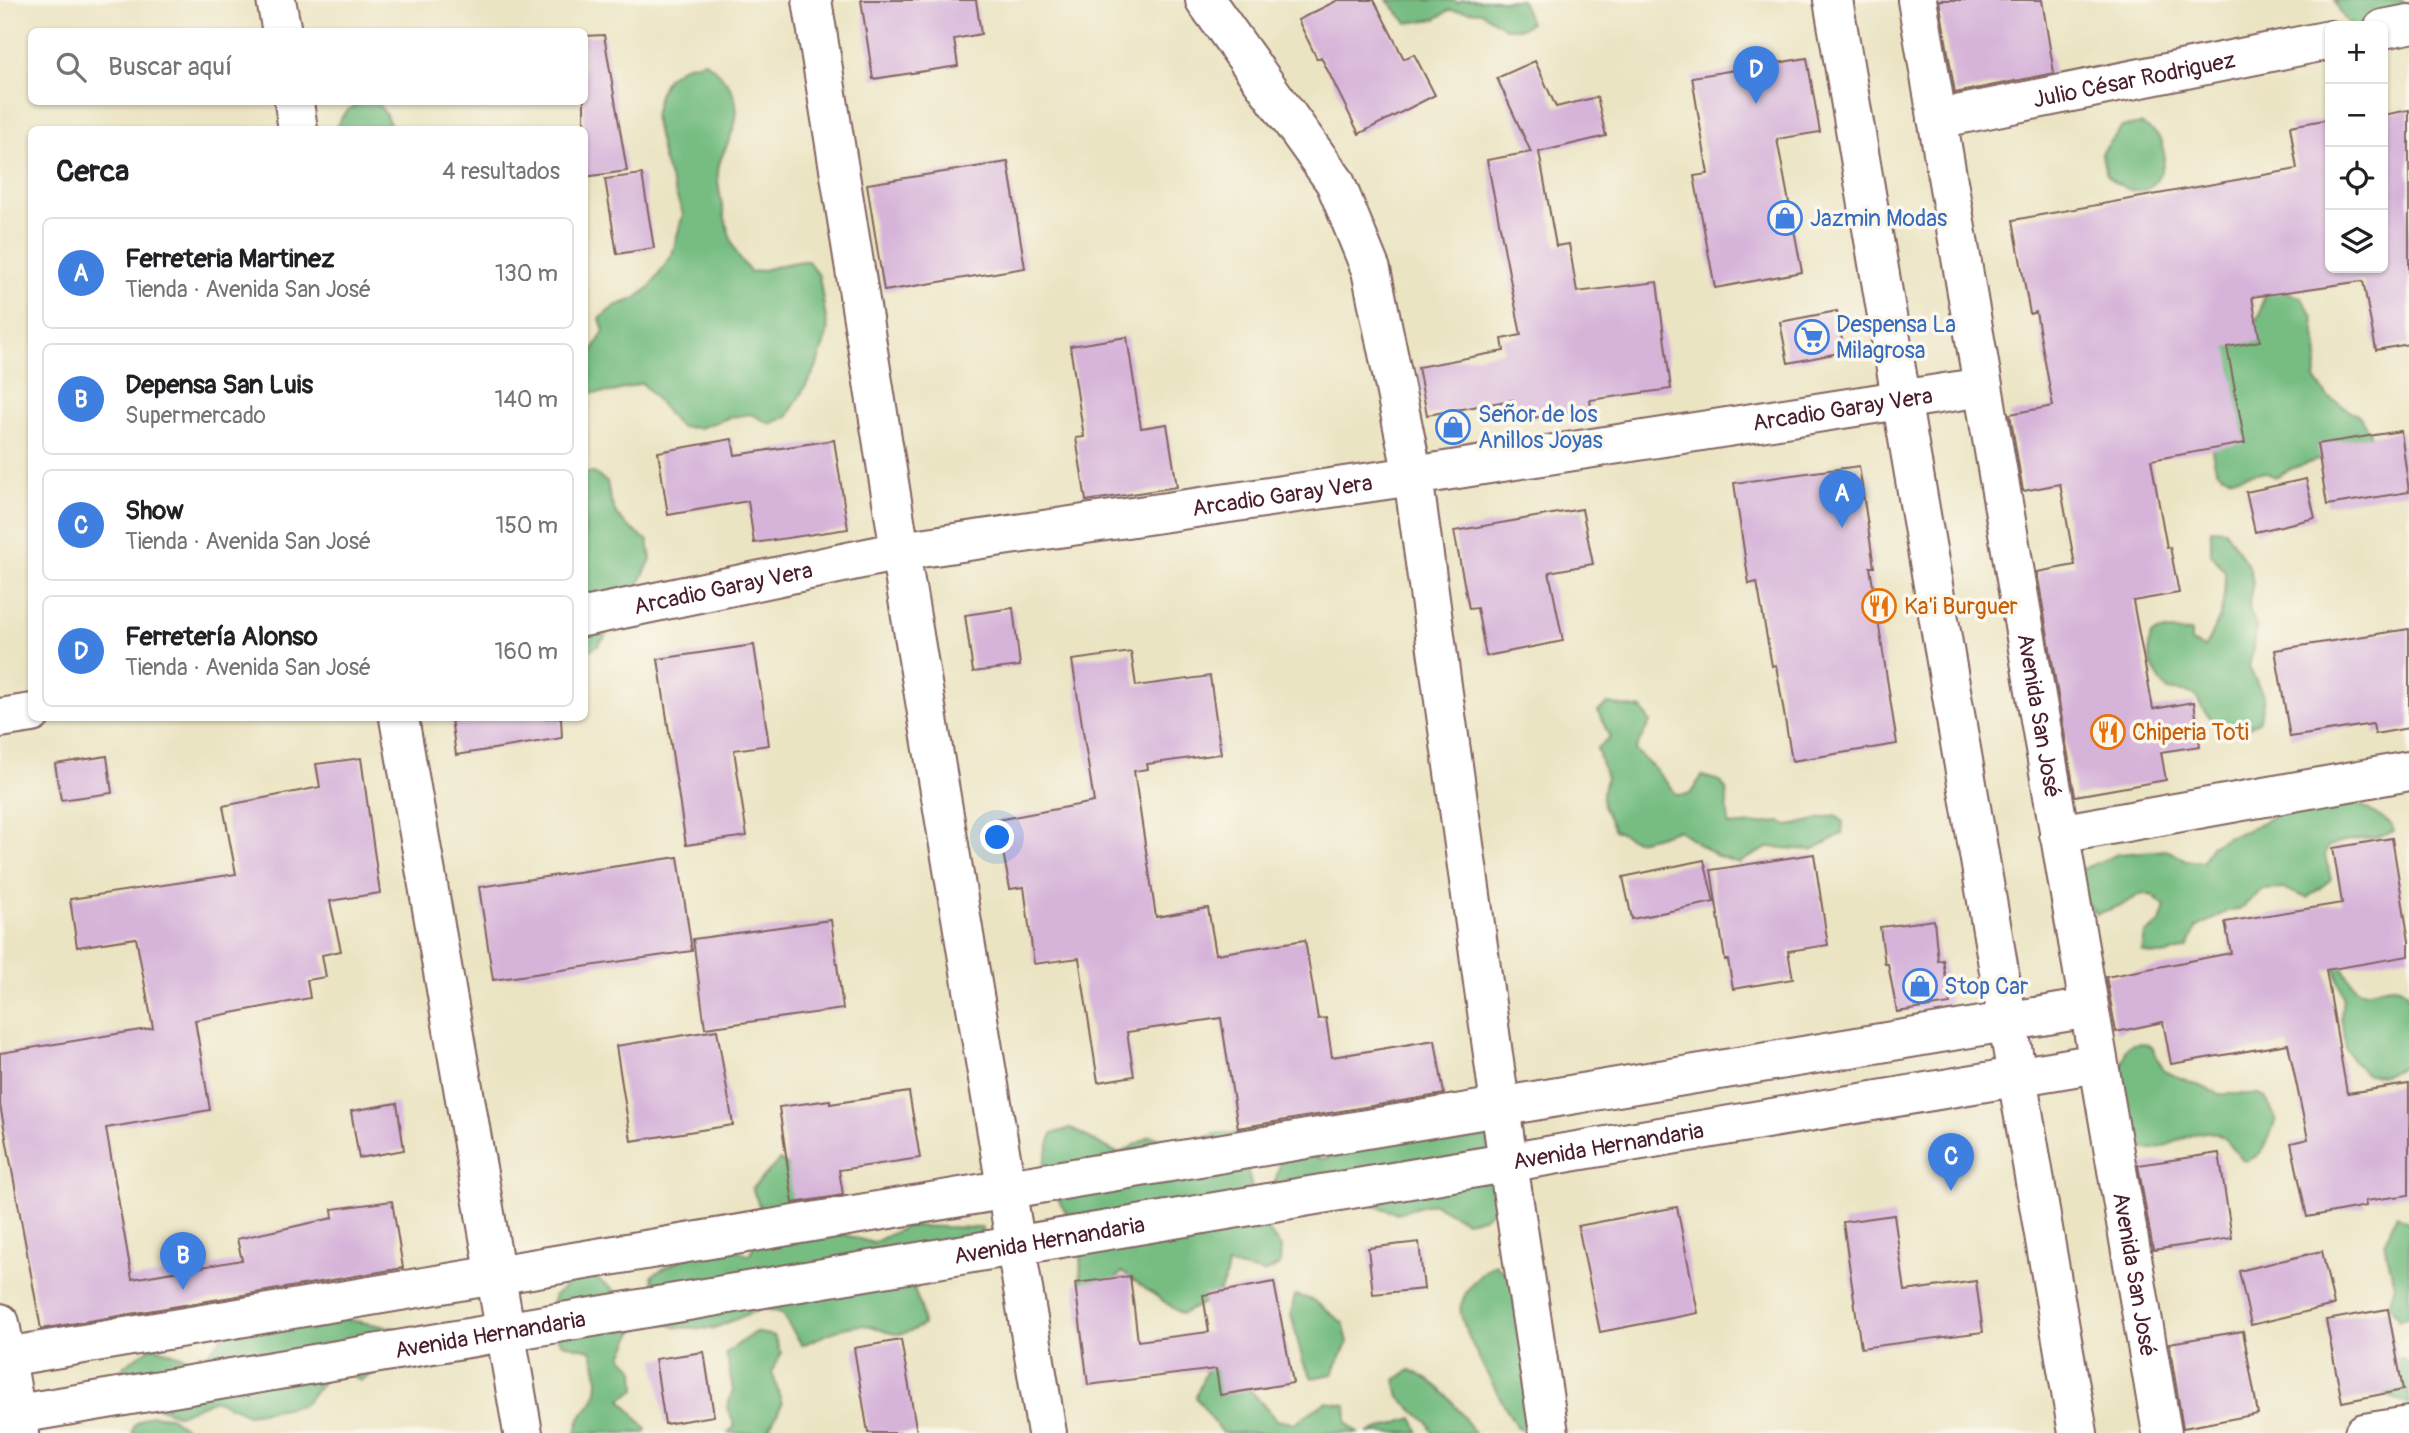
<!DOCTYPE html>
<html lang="es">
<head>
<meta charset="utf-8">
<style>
	body { margin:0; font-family:Pangolin,sans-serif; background:#f2f2f2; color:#202124 }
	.controls { position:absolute; right:21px; top:21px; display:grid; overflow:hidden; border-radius:10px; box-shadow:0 2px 5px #0004 }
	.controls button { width:63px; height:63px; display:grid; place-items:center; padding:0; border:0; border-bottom:2px solid #e0e0e0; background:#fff; color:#202124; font:35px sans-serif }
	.you { position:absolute; left:998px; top:838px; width:24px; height:24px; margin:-18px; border:5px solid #fff; border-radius:50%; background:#1a73e8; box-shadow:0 0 0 10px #1a73e833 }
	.badge { display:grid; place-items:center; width:46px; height:46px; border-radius:50%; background:#b5179e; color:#fff; font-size:23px; font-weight:700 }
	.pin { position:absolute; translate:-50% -58px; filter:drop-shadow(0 2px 4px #0008) }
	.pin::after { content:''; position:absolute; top:37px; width:24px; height:21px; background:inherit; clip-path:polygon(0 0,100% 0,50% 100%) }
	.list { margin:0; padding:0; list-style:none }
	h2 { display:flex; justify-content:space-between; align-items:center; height:91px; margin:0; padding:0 28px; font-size:30px }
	h2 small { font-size:23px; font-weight:400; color:#757577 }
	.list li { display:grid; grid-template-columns:46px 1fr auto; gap:21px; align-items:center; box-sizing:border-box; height:112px; margin:0 14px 14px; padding:0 14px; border:2px solid #e0e0e0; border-radius:10px }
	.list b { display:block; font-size:26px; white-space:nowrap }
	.list p { margin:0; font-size:23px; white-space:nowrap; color:#757577 }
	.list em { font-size:23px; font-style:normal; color:#757577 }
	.icon { flex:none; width:38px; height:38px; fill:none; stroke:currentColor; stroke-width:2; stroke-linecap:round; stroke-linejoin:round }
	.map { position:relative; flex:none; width:2409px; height:1433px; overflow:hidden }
	.search { position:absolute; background:#fff; box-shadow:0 2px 5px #0004; left:28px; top:28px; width:560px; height:77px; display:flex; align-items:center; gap:18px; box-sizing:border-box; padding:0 24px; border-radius:10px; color:#757577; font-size:26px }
	.panel { position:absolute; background:#fff; box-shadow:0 2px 5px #0004; left:28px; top:126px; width:560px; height:595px; border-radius:10px }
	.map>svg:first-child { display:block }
</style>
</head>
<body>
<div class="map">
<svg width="2409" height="1433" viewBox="0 0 2409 1433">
	<rect width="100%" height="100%" fill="#fbf7ec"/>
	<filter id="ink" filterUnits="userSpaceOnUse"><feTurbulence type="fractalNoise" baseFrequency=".0143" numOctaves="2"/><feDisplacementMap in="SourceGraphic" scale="14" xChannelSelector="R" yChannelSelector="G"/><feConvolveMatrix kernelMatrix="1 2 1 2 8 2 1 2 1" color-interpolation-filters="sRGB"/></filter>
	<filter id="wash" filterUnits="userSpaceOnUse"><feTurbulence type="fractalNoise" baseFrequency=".00686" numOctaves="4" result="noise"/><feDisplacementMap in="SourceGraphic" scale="28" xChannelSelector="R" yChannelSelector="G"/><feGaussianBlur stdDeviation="1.57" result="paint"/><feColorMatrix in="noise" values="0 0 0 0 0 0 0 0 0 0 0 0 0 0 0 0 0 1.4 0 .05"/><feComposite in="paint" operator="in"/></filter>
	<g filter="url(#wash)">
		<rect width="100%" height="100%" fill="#ebe4c3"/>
		<path fill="#77bd82" stroke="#606e56" stroke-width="2" d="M1387 0H1454L1458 3 1462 0H1521L1530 23 1522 28H1505L1481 12 1449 10 1436 19 1407 23Z
			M2334 0H2403V1L2402 10 2383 26H2352L2344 18Z
			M705 61C729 80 744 100 733 130 729 142 722 153 719 165 714 182 729 239 737 254 741 261 746 266 750 272 772 270 786 261 808 261L819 276 828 331 816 368 788 416 771 424 751 414 731 417 699 428 680 427C665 413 656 397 642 383L613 392 591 393C578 365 591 356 604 331L600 318 615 306 635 299 650 287 672 255 683 214 663 159 654 116 659 94 667 78 684 66Z
			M366 102H376L385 113 392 129H337C341 113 350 107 366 102Z
			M2141 124C2148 129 2159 133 2162 142 2168 159 2160 188 2140 191 2132 192 2126 188 2119 184 2114 182 2110 179 2107 174 2104 168 2103 160 2102 153L2122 127Z
			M2274 287 2302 298 2313 316 2318 358 2315 379 2327 396 2360 417 2370 433 2367 444 2293 468 2275 477C2255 464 2239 484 2223 475 2213 470 2214 456 2211 446 2201 413 2186 381 2173 349L2255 324 2260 314 2265 288Z
			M592 472 607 482C613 519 619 520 648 541L651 559 625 613 598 645 585 653 584 474Z
			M2211 529 2225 530 2249 567 2253 582 2249 603 2250 612 2257 628 2249 667 2264 697 2260 720 2240 733C2232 729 2220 726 2213 721 2191 702 2207 690 2168 691 2154 672 2144 658 2151 635L2161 631 2191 632V642L2205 648C2222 618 2225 605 2225 571L2211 554Z
			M1608 704 1642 709 1650 722 1635 750 1654 768 1677 795 1690 794 1702 776 1720 781 1726 789 1729 826 1781 822 1790 826 1836 815 1843 822 1842 834 1812 850 1769 847 1739 863 1715 855 1678 830C1667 832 1644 842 1636 840 1629 839 1621 833 1614 830L1603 806 1602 795 1606 778 1597 748 1610 738 1598 711Z
			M2345 795 2391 824 2394 831C2374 843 2349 835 2328 847L2325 856 2331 879 2307 898 2285 889 2262 890 2239 910 2227 911 2196 928 2188 948C2168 953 2163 959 2142 951L2145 934 2160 923 2165 907 2153 896 2143 893 2124 904 2097 914 2070 887 2080 870 2118 854 2167 850 2186 860 2203 862 2211 846 2227 837 2245 831 2281 813 2303 811 2317 815Z
			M2329 947C2335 955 2353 986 2357 989 2372 999 2393 973 2409 995V1064L2384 1075 2365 1074 2351 1058 2346 1050 2341 1017 2343 996Z
			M2144 1043 2152 1047 2164 1071 2219 1094H2260L2266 1099 2276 1119C2269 1137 2265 1158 2244 1161 2236 1154 2231 1143 2222 1137 2198 1120 2170 1153 2144 1149L2121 1107V1070L2126 1049 2133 1044Z
			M1485 1116 1498 1205 1483 1218 1465 1221 1433 1203 1397 1213 1361 1202 1288 1216 1275 1182 1285 1146 1321 1159 1339 1154 1349 1139Z
			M1070 1128 1119 1154 1150 1136 1185 1143 1220 1133H1239L1259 1219 1281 1247 1280 1265 1264 1273 1228 1265C1223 1299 1210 1299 1182 1314L1122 1272 1097 1299 1080 1297 1081 1239 1042 1170 1052 1134Z
			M780 1160 809 1183 805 1220 839 1233 873 1243 907 1226 982 1228 981 1265 925 1275 914 1290 921 1307 923 1325C886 1347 885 1321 854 1326 837 1328 818 1339 802 1345L781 1313 763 1308 712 1329 674 1327 658 1318 652 1275 715 1241 749 1255 766 1222 752 1188Z
			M2397 1215 2409 1222V1314L2399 1320 2389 1304 2395 1285 2384 1243Z
			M1495 1264 1523 1289 1533 1433 1517 1428C1506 1407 1455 1323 1461 1305 1466 1288 1480 1273 1495 1264Z
			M583 1270 615 1291 638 1322 622 1356 635 1370 636 1389 621 1399 646 1429 645 1433H576C580 1415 580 1418 591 1404 603 1388 597 1367 591 1350L563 1344 551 1330 549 1312 555 1295Z
			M1295 1295 1313 1300 1343 1323 1348 1342 1332 1374 1312 1378 1303 1362 1291 1314Z
			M258 1305 309 1331 344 1319 394 1328 413 1334 476 1347 444 1363C409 1352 390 1363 360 1381L345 1370 328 1376 303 1405 248 1414 214 1399 179 1415 127 1396 116 1382 124 1366 153 1346 190 1359 208 1354 243 1312Z
			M755 1332 774 1336 781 1354 772 1371 782 1404 767 1433H728L735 1426 727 1408 733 1390 726 1353Z
			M2387 1358 2405 1360 2409 1364V1405L2382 1393Z
			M1209 1363 1253 1393 1276 1420 1294 1423 1326 1402 1346 1405 1347 1423 1358 1433H1222L1196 1397Z
			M1410 1370C1441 1383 1457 1406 1474 1433H1433L1428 1423 1399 1397 1395 1380Z
			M151 1415 170 1417 185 1428V1433H132L135 1424Z
			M1413 1418 1419 1433H1367Z"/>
		<g id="blocks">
			<path fill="#d6b3d9" d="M861 0H976L981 34 954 39 958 66 873 79Z
				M1338 0H1374L1404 59 1414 54 1435 95 1359 134 1321 57 1317 59 1298 20Z
				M1939 0H2042L2054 73 1955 93Z
				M604 35 627 171 584 177V36Z
				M1807 58 1820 132 1777 139 1802 272 1715 288 1694 176 1708 174 1692 77Z
				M1535 61 1556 107 1597 97 1606 136 1539 152 1556 246 1569 244 1577 292 1657 282 1671 389 1590 400 1591 407 1517 421 1513 400 1427 415 1418 367 1504 351 1502 339 1521 335 1487 160 1531 152 1497 78Z
				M2409 110V344L2376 350 2363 281 2252 297 2260 341 2227 347 2245 443 2151 460 2167 548 2170 547 2179 593 2133 601 2153 709 2194 702 2200 746 2161 752 2166 780 2075 796 2037 572 2075 565 2060 484 2023 491 2010 414 2053 406 2036 312 2030 314 2013 220 2297 169 2290 126 2330 119V268H2383V115Z
				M1008 162 1025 268 884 291 867 184Z
				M642 174 654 248 617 254 605 179Z
				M1837 311 1844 352 1788 363 1780 322Z
				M1127 337 1141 428 1167 424 1177 487 1086 501 1076 438 1084 437 1070 346Z
				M2401 431 2409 492 2327 505 2317 444Z
				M732 439 735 455 834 440 848 529 754 543 748 501 668 515 658 452Z
				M1859 466 1874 567H1870L1897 744 1792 761 1776 665 1772 666 1757 582 1749 584 1734 483Z
				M2306 479 2315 518 2255 532 2246 492Z
				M1582 509 1593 564 1549 572 1563 641 1486 656 1477 608 1469 609 1454 531Z
				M1013 608 1020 666 973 672 965 615Z
				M2409 629V728L2375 734 2373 724 2290 737 2275 650Z
				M754 645 769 745 734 750 747 836 686 845 658 659Z
				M1131 652 1136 686 1210 676 1221 754 1147 764 1148 769 1134 771 1156 917 1208 908 1216 954 1305 940 1318 1019 1326 1018 1332 1057 1435 1040 1444 1094 1238 1128 1221 1018 1127 1032 1134 1076 1098 1082 1079 958 1034 964 1024 887 1010 889 997 820 1094 802 1072 660Z
				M451 718H561L562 738 456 755Z
				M107 756 112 793 61 800 55 764Z
				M361 758 380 893 330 901 341 951 322 955 326 977 307 980 310 998 195 1020 210 1110 106 1128 132 1279 242 1260 237 1239 333 1218 332 1209 392 1201 403 1268 41 1329 0 1105V1053L153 1028 136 938 77 947 70 899 236 874 223 806 320 787 316 764Z
				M2392 838 2409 941V956L2326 970 2347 1093 2409 1084V1195L2365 1201 2366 1206 2307 1217 2291 1143 2308 1139 2288 1044 2171 1064 2163 1022 2116 1032 2106 977 2231 953 2225 922 2342 903 2333 848Z
				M1814 854 1828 945 1788 951 1793 979 1733 989 1728 960H1725L1711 870Z
				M678 857 692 951 493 980 479 887Z
				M1704 860 1714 902 1632 919 1623 877Z
				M831 920 843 1009 705 1028 693 939Z
				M1934 920 1938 961 1943 960 1950 1004 1897 1012 1888 964H1885L1880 927Z
				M717 1030 733 1125 631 1141 616 1046Z
				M909 1092 920 1158 839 1170 843 1195 793 1203 779 1107 830 1100V1104Z
				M397 1103 404 1150 359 1158 351 1111Z
				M2219 1153 2232 1238 2153 1250 2138 1165Z
				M1677 1207 1698 1313 1600 1332 1578 1226Z
				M1894 1215 1905 1291 1976 1281 1983 1332 1861 1348 1843 1222Z
				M1419 1242 1424 1289 1373 1294 1368 1248Z
				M2322 1251 2334 1305 2251 1325 2239 1271Z
				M1130 1276 1138 1341 1209 1332 1203 1295 1274 1282 1293 1383 1220 1395 1216 1369 1088 1385 1075 1283Z
				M2388 1309 2403 1390 2342 1402 2326 1320Z
				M2243 1331 2258 1414 2183 1428 2169 1343Z
				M901 1340 917 1433H868L854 1348Z
				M704 1352 714 1416 665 1424 655 1359Z"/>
		</g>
	</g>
	<g filter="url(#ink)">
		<use href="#blocks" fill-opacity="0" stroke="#826460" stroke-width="2"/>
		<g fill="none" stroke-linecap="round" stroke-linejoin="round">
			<g stroke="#826460" stroke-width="42">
				<g id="minor">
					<path d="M276 0 282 32"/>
					<path d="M812 0 900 551 1047 1433"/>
					<path d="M1205 0 1335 182 1371 270 1413 476 1508 1163 1549 1433"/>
					<path d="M1833 0 2078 1433"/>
					<path id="s1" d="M1917 0 2162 1433"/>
					<path d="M2383 29 2409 24"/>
					<path d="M294 102 298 130"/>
					<path id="s2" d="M1937 119 2330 40"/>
					<path id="s3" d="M584 617 900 551 1413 476 1983 387"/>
					<path d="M0 718 32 713"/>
					<path d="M399 718 523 1433"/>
					<path d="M2059 834 2409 771"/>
					<path d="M0 1323 19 1433"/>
					<path d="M0 1358 2089 1008"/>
					<path id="s4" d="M0 1417 2098 1063"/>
					<path d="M2364 1433 2409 1426"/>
				</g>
			</g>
			<use href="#minor" stroke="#fff" stroke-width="38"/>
		</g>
	</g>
	<defs>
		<g id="shop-ring" transform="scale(1.75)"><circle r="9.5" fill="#fbf7ec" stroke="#3f7fe0" stroke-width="1.5"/><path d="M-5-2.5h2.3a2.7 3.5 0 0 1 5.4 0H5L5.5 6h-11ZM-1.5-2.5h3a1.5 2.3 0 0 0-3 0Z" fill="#3f7fe0"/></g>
		<g id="supermarket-ring" transform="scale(1.75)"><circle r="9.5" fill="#fbf7ec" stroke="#3f7fe0" stroke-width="1.5"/><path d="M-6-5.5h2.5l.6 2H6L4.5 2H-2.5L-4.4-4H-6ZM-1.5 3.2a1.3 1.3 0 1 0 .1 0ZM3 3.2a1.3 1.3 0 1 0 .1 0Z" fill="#3f7fe0"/></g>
		<g id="restaurant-ring" transform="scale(1.75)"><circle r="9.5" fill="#fbf7ec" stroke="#e8710a" stroke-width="1.5"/><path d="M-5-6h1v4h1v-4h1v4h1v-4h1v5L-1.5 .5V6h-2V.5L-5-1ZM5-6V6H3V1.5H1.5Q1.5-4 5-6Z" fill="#e8710a"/></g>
	</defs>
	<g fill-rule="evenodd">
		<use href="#shop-ring" x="1785" y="218"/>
		<use href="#supermarket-ring" x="1812" y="337"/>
		<use href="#shop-ring" x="1453" y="427"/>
		<use href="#restaurant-ring" x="1879" y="606"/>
		<use href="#restaurant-ring" x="2108" y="732"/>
		<use href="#shop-ring" x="1920" y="986"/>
	</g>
	<g text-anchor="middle" stroke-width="7" stroke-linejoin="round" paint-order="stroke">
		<g font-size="23" fill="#4a1f2b" stroke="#fbf7ec">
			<text dy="8" stroke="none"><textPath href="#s2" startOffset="201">Julio César Rodriguez</textPath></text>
			<text dy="8" stroke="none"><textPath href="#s3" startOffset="1276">Arcadio Garay Vera</textPath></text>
			<text dy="8" stroke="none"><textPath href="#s3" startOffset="709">Arcadio Garay Vera</textPath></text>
			<text dy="8" stroke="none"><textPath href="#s3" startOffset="142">Arcadio Garay Vera</textPath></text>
			<text dy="8" stroke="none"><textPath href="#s1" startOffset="726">Avenida San José</textPath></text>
			<text dy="8" stroke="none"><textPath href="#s4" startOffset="1631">Avenida Hernandaria</textPath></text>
			<text dy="8" stroke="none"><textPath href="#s4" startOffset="1064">Avenida Hernandaria</textPath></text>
			<text dy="8" stroke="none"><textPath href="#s1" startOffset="1293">Avenida San José</textPath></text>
			<text dy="8" stroke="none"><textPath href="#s4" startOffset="497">Avenida Hernandaria</textPath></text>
		</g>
		<g font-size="23" fill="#366cbe" stroke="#fbf7ec" text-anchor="start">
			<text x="1810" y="226">Jazmin Modas</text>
			<text x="1836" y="332">Despensa La<tspan x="1836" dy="26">Milagrosa</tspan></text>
			<text x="1478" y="422">Señor de los<tspan x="1478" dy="26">Anillos Joyas</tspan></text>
			<text x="1944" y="994">Stop Car</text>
		</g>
		<g font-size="23" fill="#c56008" stroke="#fbf7ec" text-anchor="start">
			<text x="1904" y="614">Ka'i Burguer</text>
			<text x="2132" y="740">Chiperia Toti</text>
		</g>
	</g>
</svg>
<div class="controls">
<button>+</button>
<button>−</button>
<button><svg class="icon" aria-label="locate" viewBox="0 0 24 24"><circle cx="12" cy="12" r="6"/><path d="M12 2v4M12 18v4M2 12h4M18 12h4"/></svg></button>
<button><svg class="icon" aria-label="layers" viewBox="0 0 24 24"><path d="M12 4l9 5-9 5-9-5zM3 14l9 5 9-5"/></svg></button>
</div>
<div class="you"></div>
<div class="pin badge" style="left:1842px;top:528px;background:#3f7fe0">A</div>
<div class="pin badge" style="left:183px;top:1290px;background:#3f7fe0">B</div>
<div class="pin badge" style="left:1951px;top:1191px;background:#3f7fe0">C</div>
<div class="pin badge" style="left:1756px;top:104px;background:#3f7fe0">D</div>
<div class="search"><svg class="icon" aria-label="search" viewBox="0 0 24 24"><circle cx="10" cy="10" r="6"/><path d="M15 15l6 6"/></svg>Buscar aquí</div>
<section class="panel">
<h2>Cerca<small>4 resultados</small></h2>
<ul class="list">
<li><span class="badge" style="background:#3f7fe0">A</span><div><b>Ferreteria Martinez</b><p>Tienda · Avenida San José</p></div><em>130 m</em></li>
<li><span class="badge" style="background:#3f7fe0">B</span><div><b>Depensa San Luis</b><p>Supermercado</p></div><em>140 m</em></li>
<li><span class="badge" style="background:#3f7fe0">C</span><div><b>Show</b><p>Tienda · Avenida San José</p></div><em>150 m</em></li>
<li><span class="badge" style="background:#3f7fe0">D</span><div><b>Ferretería Alonso</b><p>Tienda · Avenida San José</p></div><em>160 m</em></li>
</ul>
</section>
</div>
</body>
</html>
